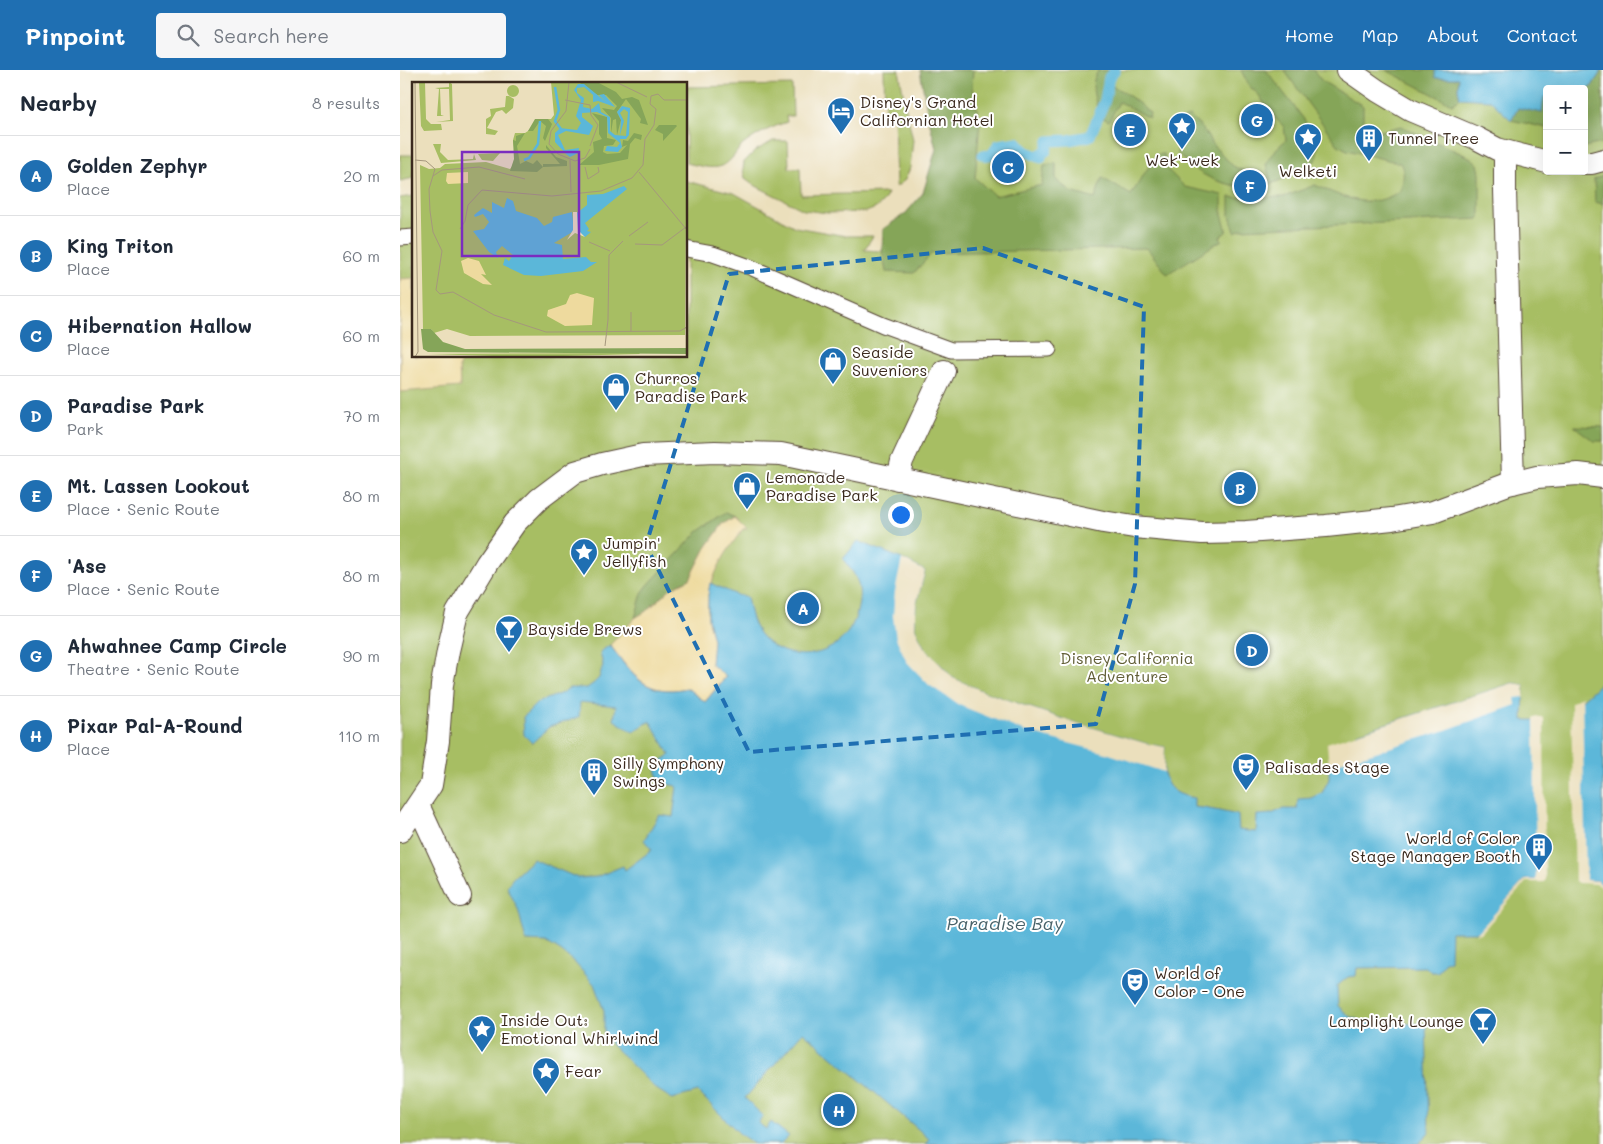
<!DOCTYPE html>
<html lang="en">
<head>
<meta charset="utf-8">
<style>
	body { margin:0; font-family:Mali,sans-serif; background:#f6f6f7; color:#1f2937 }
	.controls { position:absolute; right:15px; top:15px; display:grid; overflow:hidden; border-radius:5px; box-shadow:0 5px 20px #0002 }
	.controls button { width:45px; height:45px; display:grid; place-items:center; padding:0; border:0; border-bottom:1px solid #e0e1e3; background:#fff; color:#1f2937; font:25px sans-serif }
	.you { position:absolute; left:500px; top:444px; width:18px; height:18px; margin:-12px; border:4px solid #fff; border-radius:50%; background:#1a73e8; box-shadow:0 0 0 8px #1a73e833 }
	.badge { display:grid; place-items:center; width:32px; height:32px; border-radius:50%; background:#1f6fb2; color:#fff; font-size:16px; font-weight:700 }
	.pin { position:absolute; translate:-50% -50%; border:2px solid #fff; box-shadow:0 1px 5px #0006 }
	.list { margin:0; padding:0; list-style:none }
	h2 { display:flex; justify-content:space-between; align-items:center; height:65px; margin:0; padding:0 20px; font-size:21px }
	h2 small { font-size:16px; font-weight:400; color:#747a83 }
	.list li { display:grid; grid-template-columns:32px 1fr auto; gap:15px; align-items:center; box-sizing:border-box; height:80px; padding:0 20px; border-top:1px solid #e0e1e3 }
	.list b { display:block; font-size:19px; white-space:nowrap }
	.list p { margin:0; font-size:16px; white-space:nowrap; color:#747a83 }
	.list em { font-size:16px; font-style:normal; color:#747a83 }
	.icon { flex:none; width:28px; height:28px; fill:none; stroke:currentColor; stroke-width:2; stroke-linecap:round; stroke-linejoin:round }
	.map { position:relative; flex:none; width:1203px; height:1074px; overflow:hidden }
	header { display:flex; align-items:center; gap:30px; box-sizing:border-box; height:70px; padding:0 25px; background:#1f6fb2; color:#fff }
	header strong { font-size:24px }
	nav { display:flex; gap:28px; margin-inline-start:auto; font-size:18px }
	.search { width:350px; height:45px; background:#f6f6f7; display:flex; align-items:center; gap:12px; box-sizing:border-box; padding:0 18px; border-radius:5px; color:#747a83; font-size:19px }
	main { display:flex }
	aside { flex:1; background:#fff }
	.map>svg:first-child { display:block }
</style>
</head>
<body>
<header>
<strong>Pinpoint</strong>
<div class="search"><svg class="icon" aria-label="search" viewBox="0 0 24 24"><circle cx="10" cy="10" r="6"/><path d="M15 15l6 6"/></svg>Search here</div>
<nav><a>Home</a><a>Map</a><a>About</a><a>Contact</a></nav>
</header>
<main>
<aside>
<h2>Nearby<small>8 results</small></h2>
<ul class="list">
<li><span class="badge">A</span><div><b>Golden Zephyr</b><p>Place</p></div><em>20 m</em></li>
<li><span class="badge">B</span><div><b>King Triton</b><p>Place</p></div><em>60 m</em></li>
<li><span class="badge">C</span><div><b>Hibernation Hallow</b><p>Place</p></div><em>60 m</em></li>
<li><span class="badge">D</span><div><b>Paradise Park</b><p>Park</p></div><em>70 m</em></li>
<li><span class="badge">E</span><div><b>Mt. Lassen Lookout</b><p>Place · Senic Route</p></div><em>80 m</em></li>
<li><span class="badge">F</span><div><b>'Ase</b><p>Place · Senic Route</p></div><em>80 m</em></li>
<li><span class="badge">G</span><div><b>Ahwahnee Camp Circle</b><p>Theatre · Senic Route</p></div><em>90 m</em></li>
<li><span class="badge">H</span><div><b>Pixar Pal-A-Round</b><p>Place</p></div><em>110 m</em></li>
</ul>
</aside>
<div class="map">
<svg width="1203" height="1074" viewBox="0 0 1203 1074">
	<rect width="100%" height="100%" fill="#fff"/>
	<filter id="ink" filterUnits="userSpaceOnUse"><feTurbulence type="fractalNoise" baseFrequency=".02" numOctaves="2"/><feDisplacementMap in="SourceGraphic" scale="10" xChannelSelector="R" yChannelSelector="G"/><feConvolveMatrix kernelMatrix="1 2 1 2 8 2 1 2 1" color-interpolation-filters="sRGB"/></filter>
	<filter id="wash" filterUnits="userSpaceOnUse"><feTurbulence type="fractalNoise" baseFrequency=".0096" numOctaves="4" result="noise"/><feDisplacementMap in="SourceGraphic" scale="20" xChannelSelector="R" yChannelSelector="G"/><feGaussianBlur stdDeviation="1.12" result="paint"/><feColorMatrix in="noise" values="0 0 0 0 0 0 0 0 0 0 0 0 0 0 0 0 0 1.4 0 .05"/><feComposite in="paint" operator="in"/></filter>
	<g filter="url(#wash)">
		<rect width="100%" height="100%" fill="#ebdfbc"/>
		<path fill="#a7be63" stroke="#717440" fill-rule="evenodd" d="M484 0H499L505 34 513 70 510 98 505 110 496 117 494 44H485Z
			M551 0H1203V1074H0V128L14 126V286H286V111L334 123 395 157 446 166H473L464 180 495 182 551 102ZM1147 19H1184V101H1147Z
			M392 15 393 46H386L387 52C372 57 357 64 344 74 337 79 333 91 322 96 311 100 297 95 286 93V17Z
			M373 71H388L389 98H400L401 125 488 123 484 131 476 138 466 142 428 143 404 140 356 116 345 108 343 100 344 92 355 81Z
			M0 85H14V108L0 111Z"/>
		<path fill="#85a559" stroke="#60683c" d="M520 0H573L572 17 580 52 575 108 595 126 642 115 644 95 656 93V110L671 122 695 129 702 108 731 125 756 85 764 84 768 100 785 117 822 125V145L827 161 820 167 822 170 767 204 747 178 532 183 514 203 486 202 482 180 483 159 506 143 523 123 536 79 527 41Z
			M699 0H709L706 7 703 29 698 40C694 26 689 13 699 0Z
			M841 0H866L903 48 919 72 916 90 898 103 871 114 866 94 877 78 886 70 884 57 869 41 859 25 849 16Z
			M884 0H913L922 11 963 36V52L981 61 1001 56 1071 88 1078 94 1080 103V149L841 159 835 162 830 145V127L845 128 884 127 915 115C945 128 970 141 1000 121 1003 112 1006 102 1000 93L947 80 938 75Z
			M986 0H1035L1036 8H1059L1058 19 1060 28 1052 34Z
			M1202 0H1203V73L1184 77V21L1192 16Z
			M711 15C720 20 729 25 737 32 742 35 744 40 750 43L749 48 719 32 709 51 701 47 710 28Z
			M1144 27H1147V58L1111 50 1118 38Z
			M789 46 802 58 813 75 833 96 854 106 855 119C818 113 804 110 777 83L778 71 772 55Z
			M1203 106V134L1195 132 1194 109Z
			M1174 356 1203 357V371H1194Z
			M326 442 335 446 323 454 306 478 290 509 279 514 257 530 248 540 235 548 242 523 248 515 298 462Z"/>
		<path fill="#eeda9e" stroke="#94825e" d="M14 208V286H67L59 296 60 317 0 322V209Z
			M335 446 347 458 343 459C323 486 305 512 308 548 308 554 311 561 313 567 315 575 313 585 311 594L326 606 305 632 287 618C245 627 233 605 210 575L235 548 248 540 270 519 290 509 306 478 323 454Z"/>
		<path fill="#5bb7d9" stroke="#4b707c" d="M1035 0H1202L1192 16 1184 21V19H1147V27H1144L1142 43 1118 38 1111 50 1090 30 1060 28 1058 19 1059 8H1035Z
			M458 471 502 489 525 501 516 535 515 558 524 577 553 608 585 622 660 648 748 674 765 677C763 705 761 722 794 728V737C809 738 823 742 838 745L839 760 856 762 857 745 871 744 883 739H897L898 729 911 728 922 723 929 709V695L957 663 1113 613 1124 615 1123 650H1141L1143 810H1125L1079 862H1051L1050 890 1045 891 1038 902H1031L1026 897 957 898 956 906 948 907 937 916 938 936 950 947 957 948V953L1026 954 1029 1062 1019 1074H525L529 1069 518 1059 403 962 345 1028 363 1046 358 1053 366 1059 371 1052 389 1066 381 1074H354L340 1064 298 1022 272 1029 255 1018 212 975 204 963V941L194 914 174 892 162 882 146 872 126 871 118 839 107 817 112 809 133 789 178 808 196 807 223 796 225 800 252 780 244 770 259 745 273 747 277 716 260 713 255 695 270 685 250 651 233 662 214 650 216 636 180 632 179 647 149 657 132 673 124 665 123 647 137 633 162 623 169 618H187L194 613 199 608 203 595 200 582 210 575C232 605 245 627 287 618L305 632 326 607 311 594 313 570 308 549V525L310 513 337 525 347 527C350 542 352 557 364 569 396 599 447 584 457 542 460 530 461 519 456 508 453 501 447 495 443 489Z
			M1203 611V816L1198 811 1178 810 1174 633 1183 629Z"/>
		<path fill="#ebdfbc" d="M502 489 525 501 516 535 515 558 524 577 553 608 585 622 660 648 748 674 765 677 764 702 703 682 626 662 559 635 529 615 507 592 496 568 493 546 495 522Z
			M1113 613 1124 615V627L1115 628 1116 635 1043 661 966 685 929 695 927 673Z
			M1182 626 1186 810 1198 811 1203 816V818L1197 814 1178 813 1175 811 1171 633Z
			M1134 647H1142L1144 649 1145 811 1143 812H1126L1081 863 1076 864 1125 810H1136Z"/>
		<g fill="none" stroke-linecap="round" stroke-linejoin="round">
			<path stroke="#5bb7d9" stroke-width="11" d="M583 85C592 87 594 82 598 75L617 72 625 81 641 88
				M637 86 646 81 649 71 669 70 690 66 705 30 709 7 715 0"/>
		</g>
	</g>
	<g filter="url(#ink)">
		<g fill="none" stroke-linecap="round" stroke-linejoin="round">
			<g stroke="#554536" stroke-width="17">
				<path id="service" d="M0 168 14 167
					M286 179 313 184 350 197 483 255 551 280 649 279"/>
			</g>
			<g stroke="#554536" stroke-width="24">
				<path id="pedestrian" d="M948 0 978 21 1010 40 1076 68 1097 79 1147 92
					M1105 81V120L1113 413
					M1184 93H1192L1203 90
					M498 409 502 391 544 301
					M18 735 60 826
					M0 761 31 715 38 671 42 615 48 581 57 543 87 493 115 453 139 429 175 402 202 394 243 385 315 382 381 384 703 452 734 457 802 463 846 462 926 456 992 449 1033 442 1108 414 1137 407 1178 404 1203 407"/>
			</g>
			<use href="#service" stroke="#fff" stroke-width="15"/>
			<use href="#pedestrian" stroke="#fff" stroke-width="22"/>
		</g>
	</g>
	<path fill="none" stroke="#1f6fb2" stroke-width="4" stroke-dasharray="10 6" stroke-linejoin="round" d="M583 178 744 237 735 514 696 654 349 682 246 475 329 204Z"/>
	<defs>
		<g id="hotel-pin" transform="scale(1.4375)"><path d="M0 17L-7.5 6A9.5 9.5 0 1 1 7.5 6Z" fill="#1f6fb2" stroke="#fff"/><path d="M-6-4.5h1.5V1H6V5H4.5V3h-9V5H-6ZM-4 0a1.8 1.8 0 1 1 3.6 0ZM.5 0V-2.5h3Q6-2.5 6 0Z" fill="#fff"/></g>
		<g id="sight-pin" transform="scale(1.4375)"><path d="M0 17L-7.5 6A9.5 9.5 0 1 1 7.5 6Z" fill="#1f6fb2" stroke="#fff"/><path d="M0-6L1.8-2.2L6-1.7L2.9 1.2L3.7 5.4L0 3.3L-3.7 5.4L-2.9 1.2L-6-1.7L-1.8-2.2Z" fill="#fff"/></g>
		<g id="building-pin" transform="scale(1.4375)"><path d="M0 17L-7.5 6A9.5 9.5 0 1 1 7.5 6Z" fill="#1f6fb2" stroke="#fff"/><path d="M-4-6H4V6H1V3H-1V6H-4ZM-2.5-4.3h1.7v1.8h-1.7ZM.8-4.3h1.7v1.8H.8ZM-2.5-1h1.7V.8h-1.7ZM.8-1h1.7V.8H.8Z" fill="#fff"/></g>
		<g id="shop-pin" transform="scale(1.4375)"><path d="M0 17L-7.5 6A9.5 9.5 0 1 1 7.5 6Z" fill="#1f6fb2" stroke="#fff"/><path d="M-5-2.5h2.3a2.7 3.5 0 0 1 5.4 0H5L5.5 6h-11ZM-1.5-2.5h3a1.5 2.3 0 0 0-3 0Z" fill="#fff"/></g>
		<g id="bar-pin" transform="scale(1.4375)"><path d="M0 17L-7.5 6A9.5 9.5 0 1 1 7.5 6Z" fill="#1f6fb2" stroke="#fff"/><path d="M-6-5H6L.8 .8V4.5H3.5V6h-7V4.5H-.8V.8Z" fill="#fff"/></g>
		<g id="theatre-pin" transform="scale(1.4375)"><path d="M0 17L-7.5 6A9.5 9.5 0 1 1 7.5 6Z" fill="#1f6fb2" stroke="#fff"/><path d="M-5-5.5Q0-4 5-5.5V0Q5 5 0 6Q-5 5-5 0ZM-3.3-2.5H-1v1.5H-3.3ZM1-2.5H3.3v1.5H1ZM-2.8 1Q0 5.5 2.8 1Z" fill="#fff"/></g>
	</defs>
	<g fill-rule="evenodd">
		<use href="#hotel-pin" x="441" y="41"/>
		<use href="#sight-pin" x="782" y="56"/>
		<use href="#sight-pin" x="908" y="67"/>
		<use href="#building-pin" x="969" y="68"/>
		<use href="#shop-pin" x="433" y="291"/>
		<use href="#shop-pin" x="216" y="317"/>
		<use href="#shop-pin" x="347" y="416"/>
		<use href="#sight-pin" x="184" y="482"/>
		<use href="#bar-pin" x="109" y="559"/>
		<use href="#theatre-pin" x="846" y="697"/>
		<use href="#building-pin" x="194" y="702"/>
		<use href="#building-pin" x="1139" y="777"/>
		<use href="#theatre-pin" x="735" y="912"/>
		<use href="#bar-pin" x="1083" y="951"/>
		<use href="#sight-pin" x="82" y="959"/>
		<use href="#sight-pin" x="146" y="1001"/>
	</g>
	<g text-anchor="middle" stroke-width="4" stroke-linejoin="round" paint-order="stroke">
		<g font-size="16" fill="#3b2a1e" stroke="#fff" text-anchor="start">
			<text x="460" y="38">Disney's Grand<tspan x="460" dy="18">Californian Hotel</tspan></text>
			<text x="988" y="74">Tunnel Tree</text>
			<text x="782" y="96" text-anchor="middle">Wek'-wek</text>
			<text x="908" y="107" text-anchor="middle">Welketi</text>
			<text x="452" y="288">Seaside<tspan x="452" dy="18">Suveniors</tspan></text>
			<text x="235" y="314">Churros<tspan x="235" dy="18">Paradise Park</tspan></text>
			<text x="366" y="413">Lemonade<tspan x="366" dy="18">Paradise Park</tspan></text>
			<text x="203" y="479">Jumpin'<tspan x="203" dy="18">Jellyfish</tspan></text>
			<text x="128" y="565">Bayside Brews</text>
			<text x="213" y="699">Silly Symphony<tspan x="213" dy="18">Swings</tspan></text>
			<text x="865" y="703">Palisades Stage</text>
			<text x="1120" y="774" text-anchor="end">World of Color<tspan x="1120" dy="18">Stage Manager Booth</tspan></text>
			<text x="754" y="909">World of<tspan x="754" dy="18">Color - One</tspan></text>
			<text x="101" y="956">Inside Out:<tspan x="101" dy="18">Emotional Whirlwind</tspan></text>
			<text x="1064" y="957" text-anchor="end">Lamplight Lounge</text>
			<text x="165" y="1007">Fear</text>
		</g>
		<g font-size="16" fill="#615e36" stroke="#fff">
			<text x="727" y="594">Disney California<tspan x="727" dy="18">Adventure</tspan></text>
		</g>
		<g font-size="18" font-style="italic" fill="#486269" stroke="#fff">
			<text x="605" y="860">Paradise Bay</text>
		</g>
	</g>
	<g transform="translate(12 12)">
		<rect width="275" height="275" fill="#ebdfbc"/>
		<path d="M13 0 14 37 19 42H29L30 48 12 49 9 44 7 0ZM37 0 40 2 41 39 24 40 38 38 37 7H28L29 33 32 34H25L27 7 23 6 37 5ZM139 0H275L273 253 58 254 35 247 22 251 19 247H11L8 83 17 87 28 86 33 82 74 80 98 87 104 80 101 58 103 51H113L119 47 125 37H139L142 33ZM95 9a6 6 0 1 1 12 0a6 6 0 1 1-12 0ZM94 14H97L102 17 101 26 94 32 90 28 84 30 75 46 86 49 83 53 74 52V37L79 34 78 27 93 25ZM21 62H29L28 70 36 78 61 77 62 72 64 78 29 81ZM88 71 81 79 70 78 66 72ZM16 272 227 271 228 272 113 275Z" fill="#a7be63"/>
		<path d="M185 0 204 10 210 17 220 15 227 18 236 43 228 41 229 37 214 17 205 30 209 38 205 53 204 37 201 38 199 51V36L190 26 202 28 205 24 194 13H185L168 1ZM180 31 195 35V56L204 58 201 63 192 64 191 70 195 72 208 71 215 63 210 65 211 58 216 59 222 51 230 53 229 58 223 56 218 62 216 77 187 83H167L182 70 181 60 190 57 187 52V39ZM123 37H136L140 42 133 59 131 56 134 44 128 39 121 49H116ZM247 43H264L265 44 251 59V52L243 48ZM113 51 105 64 108 82 114 79 121 82 125 78 131 85V82H148L134 66V63L144 75 155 79V84L131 85 125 90 98 89 102 77 101 58 104 59V54ZM9 247H19L31 260 53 267 275 266V272L16 270 11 267Z" fill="#85a559"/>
		<path d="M56 90V101L36 102 34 99 35 91ZM56 176 67 179 74 193 69 192 80 203 71 202 52 191 49 179ZM165 211 182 216 180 243 153 244 135 234 136 228 154 222 158 213Z" fill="#eeda9e"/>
		<path d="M166 2H172L194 20 187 13 192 12 203 25 186 19 181 20V13L172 5 165 6V11L172 16 171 25 180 27 187 21 189 30 198 35V49L203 53 214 54 216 30 212 27 208 31 212 39 208 53 209 38 205 30 210 24 218 26 217 53 214 57H208L210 65 206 70 193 69 195 64 205 65 208 61 196 51 195 35 185 30 170 31V35L181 44 177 53 154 49 146 53 153 68 167 66 166 71 158 75 154 72 143 60V51L148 46 165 48 169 41 164 34 169 18 162 8ZM212 104 215 107 173 141 177 147 175 149 179 150 173 155 165 149V131L175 123V113L191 112ZM95 116 101 119 104 129 125 136 132 144 140 140 141 135 160 130 162 149 142 161 150 163 151 177 174 175 179 180H185L171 189 129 194 112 193 91 183 93 176 97 179 101 173 90 164 84 170 86 176 77 170 61 149 72 147 77 140 71 132 63 135 62 133 71 126 80 131V120L92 126Z" fill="#5bb7d9"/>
		<path d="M161 130H165L166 148 173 155 163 151 155 158 161 148Z" fill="#ebdfbc"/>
		<path fill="none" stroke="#5bb7d9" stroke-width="2.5" d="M143 5 147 28 143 39 149 47M112 78 117 76 126 62 128 39"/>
		<path fill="none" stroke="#a5977d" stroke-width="1" d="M3 0 6 270 3 275M157 0 154 29 139 49 137 62 146 72 163 79 173 76 178 67M204 0 235 15M153 18 178 23 179 33 186 43 178 64M252 18H275M244 27 238 22 239 14 246 12 252 18M3 78 14 79 23 87 17 107 18 129 21 150 30 169 24 208 28 212 41 210 82 233 134 250 268 249 275 245M158 78 159 110M173 85 176 97 187 90 186 85M227 90 275 148M21 94 30 88 67 85 113 97M48 147 53 139 56 123 70 108 140 114 189 109 220 96 231 83 233 57 242 43 244 27M217 154 236 140M177 160 198 169M223 162 250 163 274 145M219 250V230M193 264 196 238 197 173 211 159"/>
		<path fill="#7b2cbf" fill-opacity="0.15" stroke="#7b2cbf" stroke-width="2.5" d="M50 70H167V174H50Z"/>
		<rect width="275" height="275" fill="none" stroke="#3b2a1e" stroke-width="2.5"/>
	</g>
</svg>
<div class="controls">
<button>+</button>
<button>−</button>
</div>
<div class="you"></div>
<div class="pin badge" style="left:403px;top:538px">A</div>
<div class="pin badge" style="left:840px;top:418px">B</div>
<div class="pin badge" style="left:608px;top:97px">C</div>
<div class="pin badge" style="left:852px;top:580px">D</div>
<div class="pin badge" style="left:730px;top:60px">E</div>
<div class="pin badge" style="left:850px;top:116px">F</div>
<div class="pin badge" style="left:857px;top:50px">G</div>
<div class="pin badge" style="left:439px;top:1040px">H</div>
</div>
</main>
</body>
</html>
